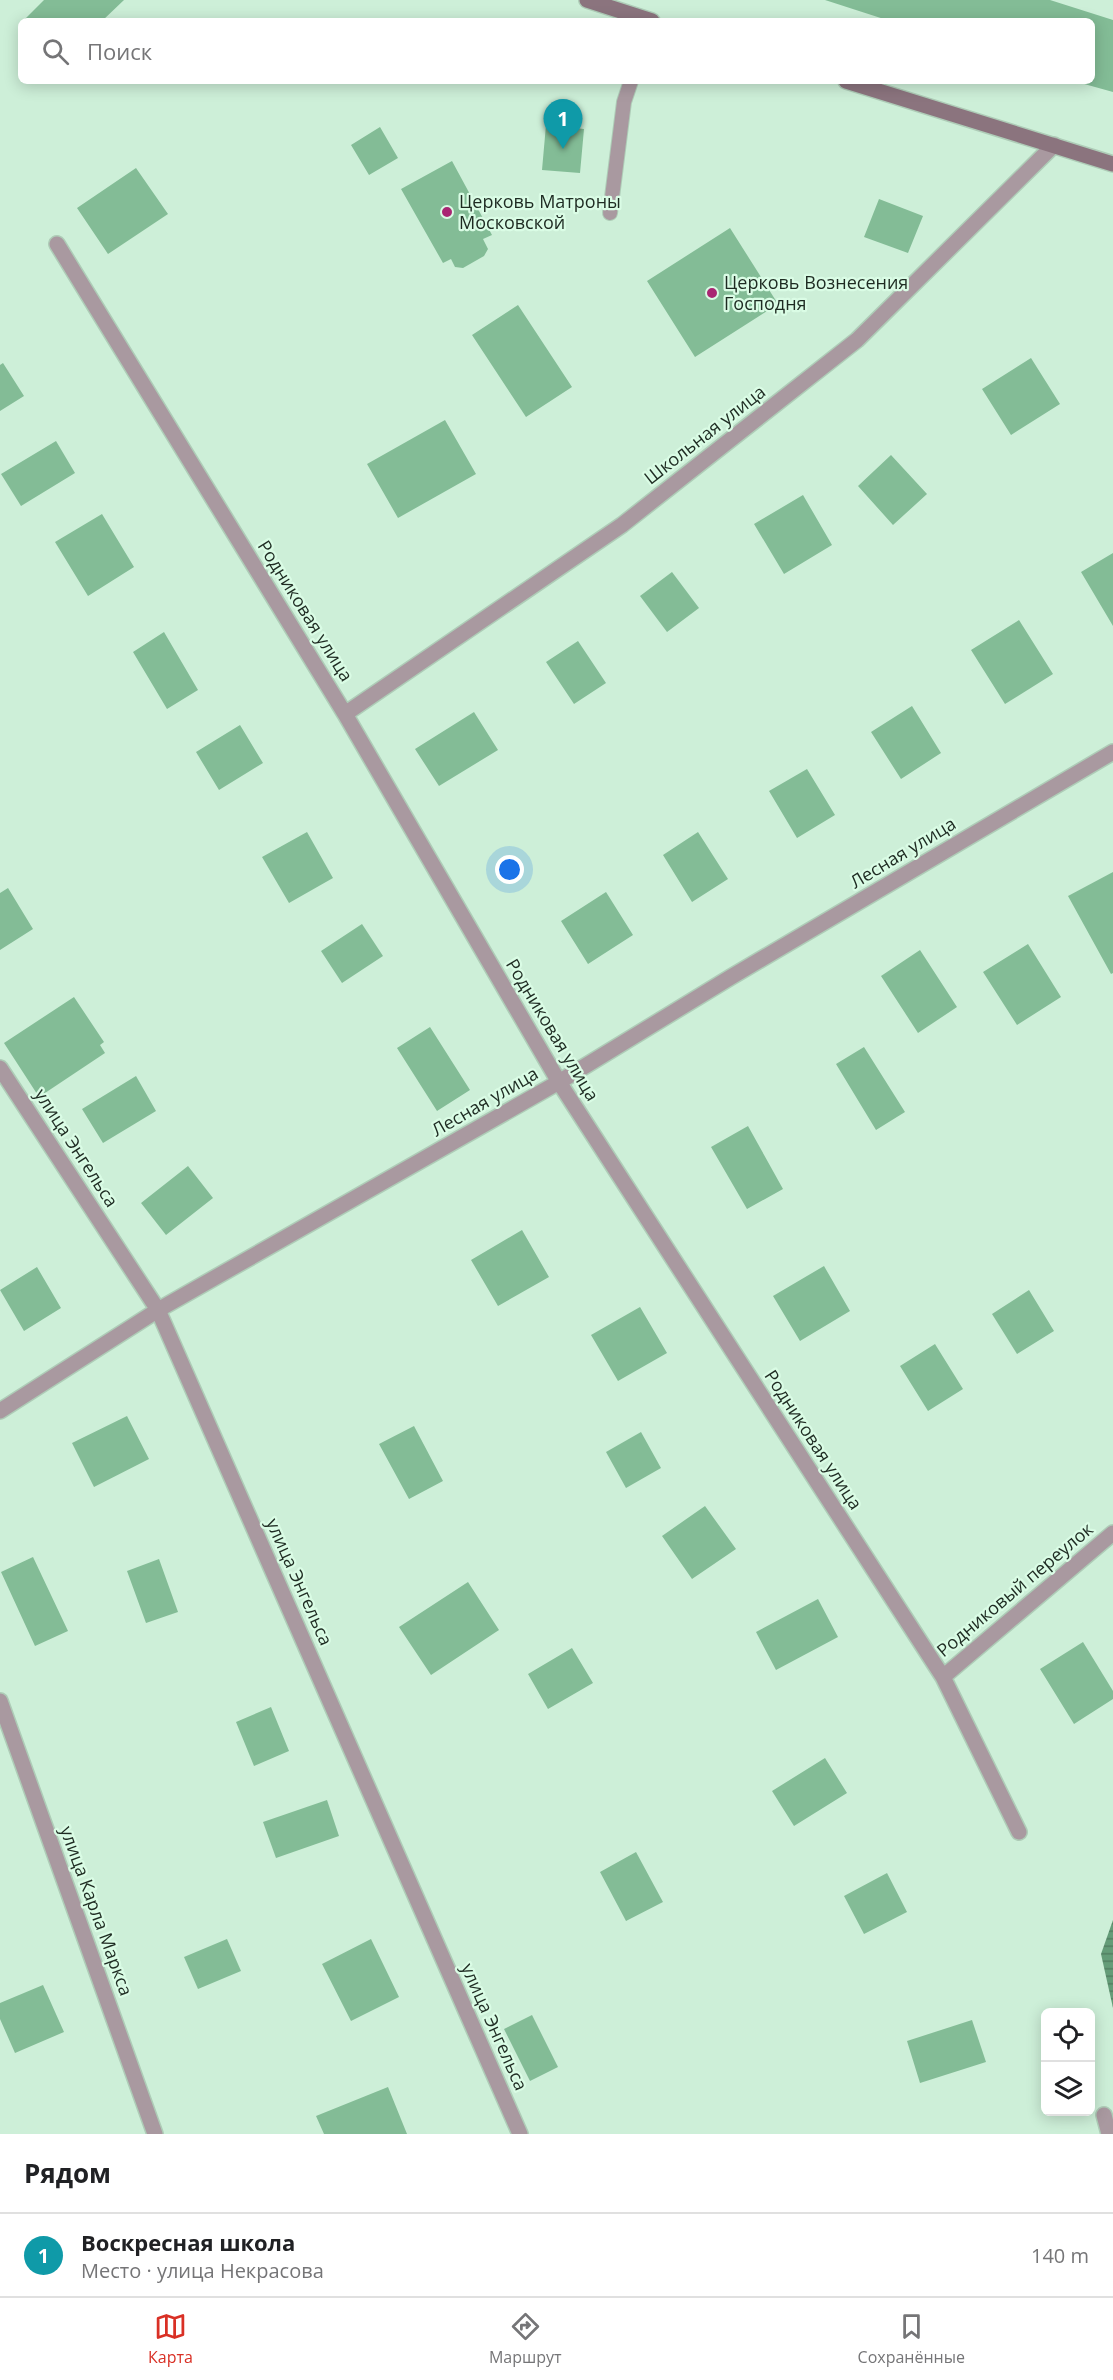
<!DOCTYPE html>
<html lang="ru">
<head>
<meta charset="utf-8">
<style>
	body { margin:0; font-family:"Open Sans",sans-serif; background:#f2f2f2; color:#202124 }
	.controls { position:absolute; right:18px; bottom:18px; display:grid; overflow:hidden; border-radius:9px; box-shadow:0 3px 15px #0003 }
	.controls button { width:54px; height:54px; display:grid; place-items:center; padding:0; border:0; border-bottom:2px solid #e0e0e0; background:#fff; color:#202124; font:30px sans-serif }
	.you { position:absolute; left:510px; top:870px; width:21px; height:21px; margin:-15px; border:4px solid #fff; border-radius:50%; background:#1a73e8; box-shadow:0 0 0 9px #1a73e833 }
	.badge { display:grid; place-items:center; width:39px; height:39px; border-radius:50%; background:#d93025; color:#fff; font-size:20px; font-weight:700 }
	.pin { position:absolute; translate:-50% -50px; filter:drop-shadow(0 2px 3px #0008) }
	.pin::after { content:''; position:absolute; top:32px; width:21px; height:18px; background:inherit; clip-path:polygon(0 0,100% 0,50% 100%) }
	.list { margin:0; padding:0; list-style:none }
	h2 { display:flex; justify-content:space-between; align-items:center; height:78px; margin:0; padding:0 24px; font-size:26px }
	h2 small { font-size:20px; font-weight:400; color:#757577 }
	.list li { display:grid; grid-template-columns:39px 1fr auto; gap:18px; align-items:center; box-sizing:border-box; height:84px; padding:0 24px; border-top:2px solid #e0e0e0 }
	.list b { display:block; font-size:22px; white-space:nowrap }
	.list p { margin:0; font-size:20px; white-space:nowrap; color:#757577 }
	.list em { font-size:20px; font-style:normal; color:#757577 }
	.icon { flex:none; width:33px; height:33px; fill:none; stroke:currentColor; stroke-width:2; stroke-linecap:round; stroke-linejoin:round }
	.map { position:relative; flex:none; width:1113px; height:2134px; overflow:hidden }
	.search { position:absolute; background:#fff; box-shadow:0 3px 15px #0003; left:18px; right:18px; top:18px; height:66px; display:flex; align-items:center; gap:15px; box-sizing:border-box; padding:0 21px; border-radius:9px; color:#757577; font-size:22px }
	.sheet { height:162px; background:#fff }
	nav { display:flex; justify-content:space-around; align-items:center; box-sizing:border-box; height:84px; border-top:2px solid #e0e0e0; background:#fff; font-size:16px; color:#757577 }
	nav a { display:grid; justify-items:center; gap:3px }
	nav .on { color:#d93025 }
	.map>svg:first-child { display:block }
</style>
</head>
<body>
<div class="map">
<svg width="1113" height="2134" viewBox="0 0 1113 2134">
	<defs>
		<pattern id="water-rules" width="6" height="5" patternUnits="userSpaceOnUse" patternTransform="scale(1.5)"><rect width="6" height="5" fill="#649c78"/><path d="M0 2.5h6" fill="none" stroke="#527f62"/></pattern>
	</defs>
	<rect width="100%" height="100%" fill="#cdefd8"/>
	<path fill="url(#water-rules)" d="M1113 1920V2008L1101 1954Z"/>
	<path fill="#83bc96" d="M44 0H124L102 21H23Z
		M825 0H1050L1113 20V92L1077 82 1092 81V21H890Z
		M546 125 584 129 580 173 542 170Z
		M380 127 398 158 369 175 351 145Z
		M452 161 492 235 483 239 488 249 484 256 463 268 455 267 451 259 443 263 401 189Z
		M136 168 168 214 108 254 77 208Z
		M879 199 923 216 908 253 864 237Z
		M730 228 778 304 695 357 647 281Z
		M518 305 572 387 526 417 472 335Z
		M1031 358 1060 404 1011 435 982 389Z
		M3 363 24 396 0 411V365Z
		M445 420 476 474 398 518 367 464Z
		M56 441 75 473 21 506 1 474Z
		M891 455 927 494 893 525 858 486Z
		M803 495 832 545 784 574 754 524Z
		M102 514 134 567 88 596 55 542Z
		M1113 553V626L1081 572Z
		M672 572 699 608 667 632 640 596Z
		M1019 620 1053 674 1005 704 971 650Z
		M164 632 198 690 167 709 133 652Z
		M578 641 606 683 574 704 546 662Z
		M912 706 941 753 901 779 871 732Z
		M474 712 498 750 439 786 415 749Z
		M240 725 263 763 219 790 196 752Z
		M807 769 835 815 797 838 769 791Z
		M307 832 333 878 289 903 262 857Z
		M698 832 728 879 692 902 663 855Z
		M1113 872V973L1111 974 1068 896Z
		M8 888 33 929 0 950V893Z
		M606 892 633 935 588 964 561 921Z
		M362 924 383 956 342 983 321 951Z
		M1028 944 1061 997 1017 1025 983 972Z
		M920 950 957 1007 918 1033 881 976Z
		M74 997 104 1042 100 1045 105 1053 39 1097 4 1043Z
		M430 1027 470 1090 437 1111 397 1048Z
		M864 1047 905 1112 876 1130 836 1064Z
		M136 1076 156 1111 103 1143 82 1109Z
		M748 1126 783 1189 747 1209 711 1147Z
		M188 1166 213 1198 166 1235 141 1203Z
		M522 1230 549 1277 498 1306 471 1260Z
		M824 1266 850 1311 800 1341 773 1296Z
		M37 1267 61 1308 24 1331 0 1290Z
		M1029 1290 1054 1331 1017 1354 992 1314Z
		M640 1307 667 1353 618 1381 591 1335Z
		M935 1344 963 1389 928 1411 900 1366Z
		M127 1416 149 1459 94 1487 72 1443Z
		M414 1426 443 1481 409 1499 379 1444Z
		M641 1432 661 1468 626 1488 606 1452Z
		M705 1506 736 1549 692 1579 662 1536Z
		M33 1557 68 1631 35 1646 1 1572Z
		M159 1559 178 1612 146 1623 127 1571Z
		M468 1582 499 1630 431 1675 399 1627Z
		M818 1599 838 1637 776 1670 756 1632Z
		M1083 1642 1113 1691V1699L1074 1724 1040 1669Z
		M572 1648 593 1683 548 1709 528 1674Z
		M271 1707 289 1751 254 1766 236 1722Z
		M825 1758 847 1793 794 1826 772 1791Z
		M327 1800 339 1836 276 1858 263 1822Z
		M636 1852 663 1902 626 1921 600 1872Z
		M887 1873 907 1912 864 1934 844 1896Z
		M227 1939 241 1971 198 1989 184 1957Z
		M371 1939 399 1997 351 2021 322 1964Z
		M43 1985 64 2032 15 2053 0 2019V2003Z
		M532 2015 558 2067 530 2081 504 2029Z
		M972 2020 986 2062 920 2083 907 2041Z
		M388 2087 407 2134H324L316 2116Z"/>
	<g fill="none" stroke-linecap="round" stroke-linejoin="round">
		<g stroke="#aeccb7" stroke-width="16">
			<path id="lane" d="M610 213 624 102 631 81"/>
		</g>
		<g stroke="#aeccb7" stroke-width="18">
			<path id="street" d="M57 244 345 714 559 1082 943 1677 1019 1832
				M345 714 622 525 857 340 1054 145
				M0 1068 158 1310 520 2134
				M0 1411 158 1310 559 1082 731 977 1113 752
				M943 1677 1113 1533
				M0 1701 155 2134
				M1104 2115 1109 2134"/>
		</g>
		<g stroke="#aeccb7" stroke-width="18">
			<path id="secondary" d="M587 0 652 21
				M846 81 1113 164"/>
		</g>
		<use href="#lane" stroke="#a999a0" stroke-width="14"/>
		<use href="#street" stroke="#a999a0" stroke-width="15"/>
		<use href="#secondary" stroke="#8b747e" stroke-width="15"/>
	</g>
	<g fill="#a92673" stroke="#dafce5" stroke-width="2">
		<circle cx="447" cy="212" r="6"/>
		<circle cx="712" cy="293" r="6"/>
	</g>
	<g text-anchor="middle" stroke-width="4.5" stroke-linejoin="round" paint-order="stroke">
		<g font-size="18" fill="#1e2b22" stroke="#dafce5" text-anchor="start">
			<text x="459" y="208">Церковь Матроны<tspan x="459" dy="21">Московской</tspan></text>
			<text x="724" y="289">Церковь Вознесения<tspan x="724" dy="21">Господня</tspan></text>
		</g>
		<g font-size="18" fill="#1e2b22" stroke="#dafce5">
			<text transform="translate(705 435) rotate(-38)" y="6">Школьная улица</text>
			<text transform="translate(305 611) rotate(58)" y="6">Родниковая улица</text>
			<text transform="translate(903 853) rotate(-31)" y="6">Лесная улица</text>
			<text transform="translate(552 1030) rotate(59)" y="6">Родниковая улица</text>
			<text transform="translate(485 1102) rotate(-30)" y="6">Лесная улица</text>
			<text transform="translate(76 1148) rotate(57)" y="6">улица Энгельса</text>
			<text transform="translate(813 1440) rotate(57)" y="6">Родниковая улица</text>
			<text transform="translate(299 1582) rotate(66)" y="6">улица Энгельса</text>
			<text transform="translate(1015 1590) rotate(-40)" y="6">Родниковый переулок</text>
			<text transform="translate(96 1911) rotate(70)" y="6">улица Карла Маркса</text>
			<text transform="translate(494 2027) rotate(66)" y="6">улица Энгельса</text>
		</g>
	</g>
</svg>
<div class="controls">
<button><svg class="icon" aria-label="locate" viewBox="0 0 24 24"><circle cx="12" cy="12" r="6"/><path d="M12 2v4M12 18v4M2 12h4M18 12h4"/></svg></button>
<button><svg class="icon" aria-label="layers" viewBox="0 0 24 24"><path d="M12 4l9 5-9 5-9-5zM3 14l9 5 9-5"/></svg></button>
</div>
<div class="you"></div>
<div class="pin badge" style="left:563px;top:149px;background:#0f9aa8">1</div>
<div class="search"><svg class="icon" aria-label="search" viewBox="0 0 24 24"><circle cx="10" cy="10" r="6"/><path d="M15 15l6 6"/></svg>Поиск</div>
</div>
<section class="sheet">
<h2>Рядом<small></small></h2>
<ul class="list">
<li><span class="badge" style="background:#0f9aa8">1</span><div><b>Воскресная школа</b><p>Место · улица Некрасова</p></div><em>140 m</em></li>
</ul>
</section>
<nav>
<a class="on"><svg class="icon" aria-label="map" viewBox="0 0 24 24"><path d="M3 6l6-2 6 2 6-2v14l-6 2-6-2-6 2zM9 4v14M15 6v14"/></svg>Карта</a>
<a><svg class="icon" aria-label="directions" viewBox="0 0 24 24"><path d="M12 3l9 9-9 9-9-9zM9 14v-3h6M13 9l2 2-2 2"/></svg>Маршрут</a>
<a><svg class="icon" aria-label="saved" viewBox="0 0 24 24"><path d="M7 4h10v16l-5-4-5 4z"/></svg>Сохранённые</a>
</nav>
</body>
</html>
